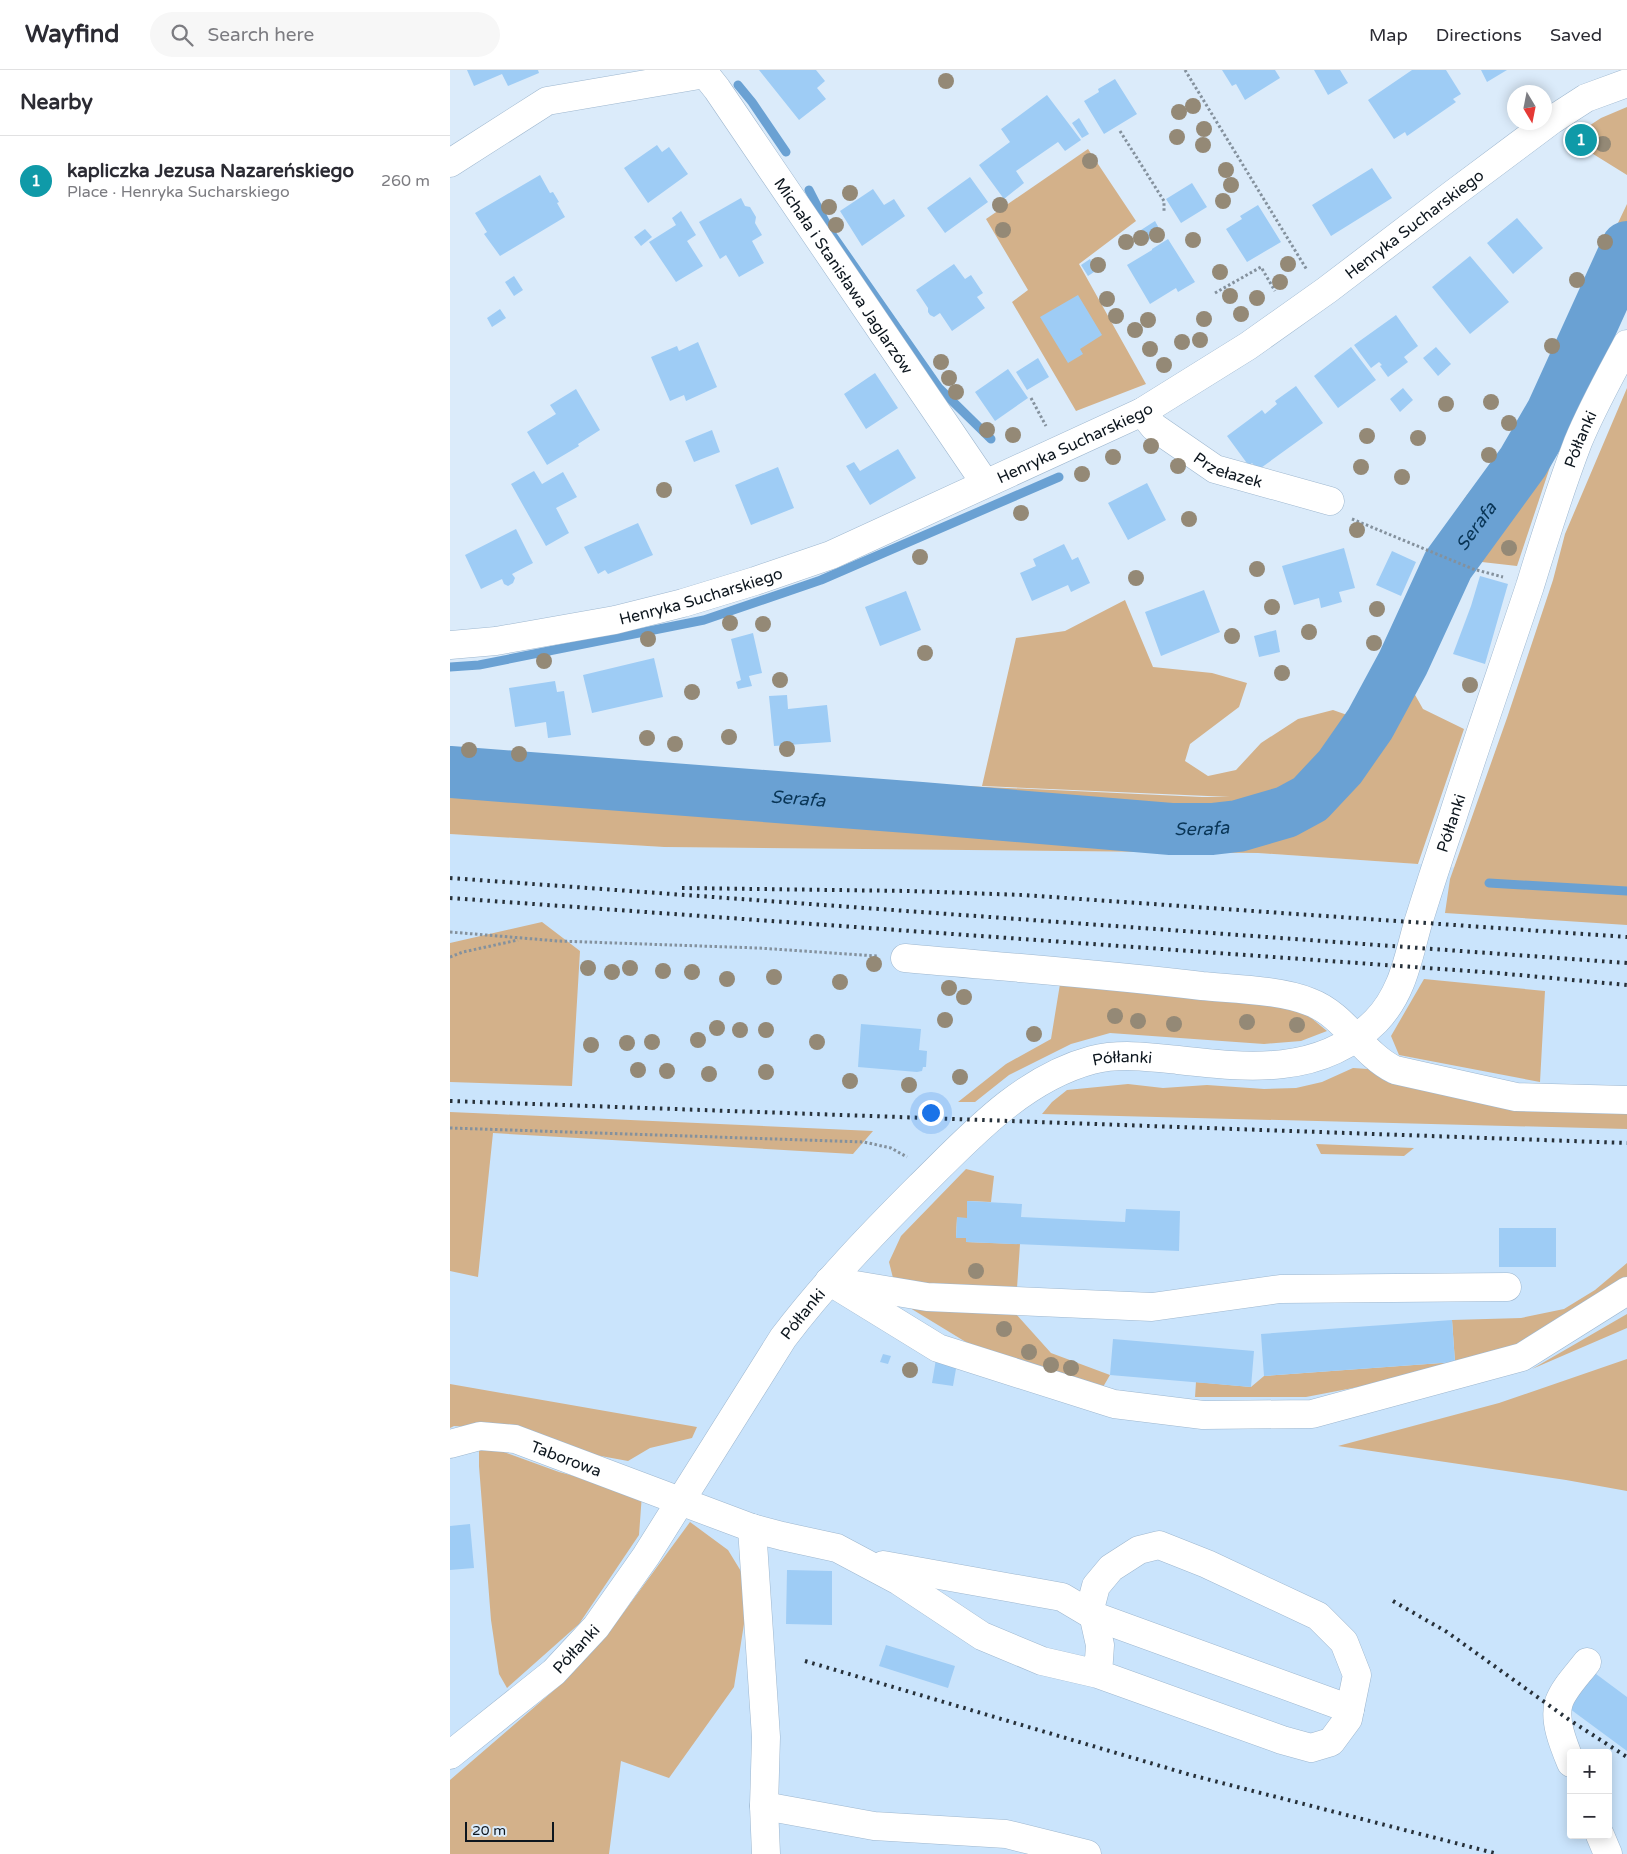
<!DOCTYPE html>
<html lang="en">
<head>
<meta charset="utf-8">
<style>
	body { margin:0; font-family:"Varela Round",sans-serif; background:#f7f7f7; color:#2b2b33 }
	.controls { position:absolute; right:15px; bottom:15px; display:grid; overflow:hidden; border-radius:5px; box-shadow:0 2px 12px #0003 }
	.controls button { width:45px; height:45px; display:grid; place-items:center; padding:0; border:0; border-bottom:1px solid #e1e1e2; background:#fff; color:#2b2b33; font:25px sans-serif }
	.compass { position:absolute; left:1057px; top:15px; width:45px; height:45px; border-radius:50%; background:#fff; box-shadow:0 2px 12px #0003; rotate:170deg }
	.scale { position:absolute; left:15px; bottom:12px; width:89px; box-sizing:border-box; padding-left:5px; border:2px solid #0d161e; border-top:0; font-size:14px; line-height:18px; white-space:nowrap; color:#0d161e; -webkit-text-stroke:4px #dbebfa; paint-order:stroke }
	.you { position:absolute; left:480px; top:1042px; width:18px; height:18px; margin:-12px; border:4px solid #fff; border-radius:50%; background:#1a73e8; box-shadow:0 0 0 8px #1a73e833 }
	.badge { display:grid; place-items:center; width:32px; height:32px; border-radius:50%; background:#6f4e25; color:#fff; font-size:16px; font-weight:700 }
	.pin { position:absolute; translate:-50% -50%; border:2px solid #fff; box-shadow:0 1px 5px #0006 }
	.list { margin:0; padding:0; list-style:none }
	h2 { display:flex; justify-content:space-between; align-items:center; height:65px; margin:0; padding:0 20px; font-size:21px }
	h2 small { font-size:16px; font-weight:400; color:#7c7c81 }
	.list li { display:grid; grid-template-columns:32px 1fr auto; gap:15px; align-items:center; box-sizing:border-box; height:90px; padding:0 20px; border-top:1px solid #e1e1e2 }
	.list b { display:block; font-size:19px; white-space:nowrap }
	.list p { margin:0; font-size:16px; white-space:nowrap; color:#7c7c81 }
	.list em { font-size:16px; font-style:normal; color:#7c7c81 }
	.icon { flex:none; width:28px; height:28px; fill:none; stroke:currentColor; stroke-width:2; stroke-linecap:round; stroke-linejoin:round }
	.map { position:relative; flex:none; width:1177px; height:1784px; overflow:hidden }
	header { display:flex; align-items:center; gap:30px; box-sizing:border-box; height:70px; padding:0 25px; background:#fff; border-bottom:1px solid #e1e1e2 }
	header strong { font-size:24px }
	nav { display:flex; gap:28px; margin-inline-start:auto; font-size:18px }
	.search { width:350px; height:45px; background:#f7f7f7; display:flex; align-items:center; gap:12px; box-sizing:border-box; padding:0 18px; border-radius:28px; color:#7c7c81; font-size:19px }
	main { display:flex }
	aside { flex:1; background:#fff }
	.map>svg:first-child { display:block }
</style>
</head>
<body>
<header>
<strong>Wayfind</strong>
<div class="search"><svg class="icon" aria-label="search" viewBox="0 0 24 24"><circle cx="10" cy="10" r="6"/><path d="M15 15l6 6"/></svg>Search here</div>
<nav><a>Map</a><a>Directions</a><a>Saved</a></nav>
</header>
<main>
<aside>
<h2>Nearby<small></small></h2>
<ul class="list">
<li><span class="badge" style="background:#0f9aa8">1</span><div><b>kapliczka Jezusa Nazareńskiego</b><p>Place · Henryka Sucharskiego</p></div><em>260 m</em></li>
</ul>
</aside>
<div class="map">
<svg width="1177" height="1784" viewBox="0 0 1177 1784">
	<rect width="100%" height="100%" fill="#dbebfa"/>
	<path fill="#cae4fc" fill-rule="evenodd" d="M0 764 214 777 808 783 968 794 1177 814V1784H0ZM1121 1683H1158V1765H1121Z"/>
	<path fill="#d3b18a" d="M1177 37V105L1119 69 1151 48Z
		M638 79 686 151 629 194 696 314 626 341 562 232 578 220 536 149Z
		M1177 134V234L1109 370 1067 496 1023 491 1008 513 960 616 973 639 1014 659 968 794 808 783 214 777 0 764V692L752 727H780L532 716 566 568 615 561 675 530 703 597 762 603 797 613 789 637 740 674 735 691 758 706 786 700 811 673 848 649 883 640 900 646 980 481 1017 425 1063 371 1086 326Z
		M1177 318V855L995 843 1000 809 1057 648 1103 510 1115 464Z
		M92 852 130 881 122 1016 0 1012V873Z
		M974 909 1095 921 1090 1012 949 985 941 966Z
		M610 914 848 937 877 961 851 971 814 974 660 963 621 974 559 1005 525 1032H508L556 994 601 969Z
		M903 998 918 999 945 1012 1177 1042V1059L592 1044 602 1032 617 1020 678 1014 713 1018 757 1015 814 1019 846 1018 872 1012Z
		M0 1042 46 1044 423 1061 403 1084 43 1063 28 1207 0 1201Z
		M866 1074 964 1078 954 1086 871 1084Z
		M516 1099 544 1106 541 1132 518 1131 517 1148H507L506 1167 516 1168V1172L570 1174 567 1218 510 1220 443 1208 439 1192 451 1166Z
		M1177 1193V1209L1074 1276 1007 1298 856 1327H745L746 1312 801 1317 814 1306 1005 1292 1002 1250 1071 1248 1114 1239 1145 1220Z
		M460 1238 527 1239 565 1243 601 1283 660 1305 653 1317 529 1280Z
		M1177 1244V1258L1082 1299Z
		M1177 1289V1421L1116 1410 888 1376 1049 1333Z
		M0 1314 247 1357 242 1368 200 1378 178 1391 129 1382 20 1357 4 1356 0 1358Z
		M29 1373 109 1402 192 1424 189 1465 129 1554 57 1618 49 1604 41 1550 29 1396Z
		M240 1452 278 1480 300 1516 284 1617 219 1708 171 1691 159 1784H0V1710L110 1615 171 1546Z"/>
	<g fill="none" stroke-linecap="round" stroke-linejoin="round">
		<path stroke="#6aa1d3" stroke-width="9" d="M288 15 302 32 336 82
			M359 120 381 163 489 318 541 369
			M0 597 29 595 254 550 371 510 609 407
			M1039 813 1177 821"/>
		<path stroke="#6aa1d3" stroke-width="52" id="s1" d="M0 702 471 738 721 759H762L788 756 836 742 860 729 890 697 920 654 953 593 998 495 1073 392 1102 342 1177 177"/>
	</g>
	<path fill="#9eccf5" d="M17 0H88L89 3 58 16 52 4 24 16Z
		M309 0H366L375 11 367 18 376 29 349 50Z
		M772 0H825L830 8 795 30 786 14 782 16Z
		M864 0H890L898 13 878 25Z
		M962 0H996L1011 24 1003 29 1006 32 957 66 955 62 944 69 918 30Z
		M1031 0H1057L1037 12Z
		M665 9 687 44 654 64 634 31 649 22 648 19Z
		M597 25 631 70 615 81 608 72 566 101 574 113 554 129 529 95 560 72 551 59Z
		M629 48 639 64 632 68 622 53Z
		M207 75 212 82 219 77 238 104 198 133 174 98Z
		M922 98 942 128 881 166 862 135Z
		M90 105 100 123 103 122 109 132 107 133 115 147 50 186 34 164 37 162 25 143Z
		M520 107 538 132 495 163 477 138Z
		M742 113 757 137 731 153 716 129Z
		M423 119 434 135 444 129 455 146 412 176 390 141Z
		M291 128 295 136 300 137 306 147 305 153 312 165 302 171 314 193 289 207 276 185 270 189 249 152Z
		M808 135 831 172 797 192 776 159 792 149 790 146Z
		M231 141 246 165 237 171 253 196 226 212 199 172 226 155 222 148Z
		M1067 148 1093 178 1063 204 1037 173Z
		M705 151 711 162 697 171 691 160Z
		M195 159 202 167 191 176 184 167Z
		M718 169 745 212 728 222 726 218 700 234 677 195 702 180V179Z
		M1020 186 1059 232 1020 264 982 217Z
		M640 189 647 200 638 206 631 195Z
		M504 194 515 209 521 205 533 223 527 227 535 238 502 261 490 243 484 247 480 245 478 242V238L466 220Z
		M64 206 73 220 64 226 55 212Z
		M628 225 652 265 630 279 633 284 618 293 590 247Z
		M50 239 56 248 42 257 37 248Z
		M946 245 968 276 954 287 958 292 938 307 930 296 932 295 929 292 921 298 904 275Z
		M248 272 267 317 236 331 234 325 220 331 201 287 227 276 229 281Z
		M901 277 926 310 888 338 864 306Z
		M986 277 1001 294 988 306 973 288Z
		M588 288 599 307 577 320 566 302Z
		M558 299 578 328 545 351 525 322Z
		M425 303 448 338 416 359 394 324Z
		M846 316 873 353 808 400 802 393 799 396 777 366 812 340 815 344 827 334 825 331Z
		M953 318 963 330 950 342 940 329Z
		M126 319 150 360 128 374 129 376 97 395 77 362 106 344 100 335Z
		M262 360 270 382 244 392 235 371Z
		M448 379 466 408 420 435 396 396 404 392 410 401Z
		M328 397 344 438 301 455 285 415Z
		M84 401 92 414 113 402 127 427 106 438 119 463 96 476 61 414Z
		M697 413 716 450 678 470 658 433Z
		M188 453 203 485 158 504 155 500 148 504 134 477Z
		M66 459 83 493 62 504 65 508 63 513 58 516 54 514 52 509 31 519 15 485Z
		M614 474 622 490 628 487 640 513 621 522 618 515 582 531 570 503 586 496 583 489Z
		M894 478 905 518 889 522 892 532 871 538 869 528 844 535 832 496Z
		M942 481 966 492 951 526 926 515Z
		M1030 506 1058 514 1035 594 1003 584 1021 536Z
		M754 520 770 562 711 586 695 542Z
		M456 521 471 560 430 576 415 537Z
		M826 560 830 582 809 587 804 566Z
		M303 563 312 603 299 606 302 616 288 619 286 612 291 610 281 569Z
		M204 588 213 627 142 643 133 605Z
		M105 611 107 622 114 621 121 665 98 668 96 652 65 657 59 618Z
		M337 625 338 639 377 635 381 672 324 676 319 626Z
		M411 954 471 959 469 980 477 981 476 997H473L472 1001 467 1002 408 997Z
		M517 1131 572 1134 571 1147 675 1152 676 1139 730 1141 729 1181 516 1172V1168H506L507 1147 517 1148Z
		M1049 1158H1106V1197H1049Z
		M1002 1250 1005 1292 814 1306 811 1264Z
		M663 1269 804 1281 801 1317 660 1305Z
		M433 1284 441 1286 438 1294 430 1292Z
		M486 1289 507 1293 503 1316 482 1313Z
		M20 1454 24 1498 0 1500V1456Z
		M337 1500 382 1501V1555L336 1554Z
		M436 1575 505 1596 498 1618 429 1596Z
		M1142 1601 1177 1627V1681L1116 1636Z"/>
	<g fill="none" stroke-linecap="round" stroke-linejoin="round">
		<g stroke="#9eb7cf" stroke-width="29">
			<g id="minor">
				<path id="s2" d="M252 0 267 19 535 413"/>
				<path d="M0 93 97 31 255 4"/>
				<path id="s3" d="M692 342 704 357 765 399 880 431"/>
				<path id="s4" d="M0 575 46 571 165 550 233 533 305 511 381 485 692 342 798 276 877 220 1003 124 1102 50 1136 28 1177 13"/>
				<path d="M455 888C554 897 653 904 752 916 784 919 832 920 860 932 895 945 912 984 945 1000L1066 1027 1177 1030"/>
				<path d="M379 1211 488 1278 664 1334 753 1345 862 1344 1072 1287 1177 1221"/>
				<path d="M393 1213 477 1227 702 1237 830 1219 1057 1217"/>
				<path id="s5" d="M0 1374 30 1366 65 1369 302 1458 332 1466 387 1478 449 1511 532 1566 592 1591 648 1604 832 1670 861 1678 881 1672 898 1649 907 1605 894 1572 868 1546 757 1494 709 1475 689 1480 661 1498 646 1516 641 1535 650 1575 648 1604"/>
				<path d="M302 1458 316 1667 314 1736 316 1784"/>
				<path d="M433 1495 612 1527 644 1546 900 1639"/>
				<path id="s6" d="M0 1685 104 1602 146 1557 196 1486 333 1268C374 1214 421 1165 469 1117 519 1068 571 1009 642 990 670 983 700 987 728 990 798 998 871 1006 926 951 953 923 958 888 968 853 979 818 990 784 1002 749 1027 671 1054 594 1080 516 1095 467 1110 419 1128 372 1142 338 1160 306 1177 274"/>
				<path d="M1121 1693C1114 1676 1103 1650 1109 1632 1114 1618 1128 1604 1137 1592"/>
				<path d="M314 1736 424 1756 556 1764 637 1784"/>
				<path d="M1150 1765 1158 1784"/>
			</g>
		</g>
		<path stroke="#84919d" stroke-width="3" stroke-dasharray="2.5 2.5" stroke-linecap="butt" d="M735 0 857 200
			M670 61 714 131V143
			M765 223 811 197 825 221
			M581 328 596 356
			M902 449 1023 499 1053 507
			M0 862 108 871 308 878 427 886
			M0 887 13 882 68 870
			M0 1058 414 1072 441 1078 457 1087"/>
		<use href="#minor" stroke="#fff" stroke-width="28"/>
		<path stroke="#27313a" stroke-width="4" stroke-dasharray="2.5 5" stroke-linecap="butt" d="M0 808 1177 893
			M232 818 459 821 573 825 1177 867
			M0 828 1047 903 1177 915
			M0 1031 1177 1073
			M943 1531 997 1562 1118 1649 1177 1687
			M355 1591 741 1705 1048 1784"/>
	</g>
	<g fill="#948976">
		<circle cx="496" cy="11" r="8"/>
		<circle cx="743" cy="36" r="8"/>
		<circle cx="729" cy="42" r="8"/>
		<circle cx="754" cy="59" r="8"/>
		<circle cx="727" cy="67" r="8"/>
		<circle cx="1153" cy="74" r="8"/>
		<circle cx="753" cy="75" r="8"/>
		<circle cx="640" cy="91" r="8"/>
		<circle cx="776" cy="100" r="8"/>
		<circle cx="781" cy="115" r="8"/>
		<circle cx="400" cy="123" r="8"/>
		<circle cx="773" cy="131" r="8"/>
		<circle cx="550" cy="135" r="8"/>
		<circle cx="379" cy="137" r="8"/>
		<circle cx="386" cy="155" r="8"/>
		<circle cx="553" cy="160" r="8"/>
		<circle cx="707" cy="165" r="8"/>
		<circle cx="691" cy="168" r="8"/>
		<circle cx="743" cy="170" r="8"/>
		<circle cx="676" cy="172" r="8"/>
		<circle cx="1155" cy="172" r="8"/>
		<circle cx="838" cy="194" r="8"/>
		<circle cx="648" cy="195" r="8"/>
		<circle cx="770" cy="202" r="8"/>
		<circle cx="1127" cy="210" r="8"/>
		<circle cx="830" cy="212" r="8"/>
		<circle cx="780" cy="226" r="8"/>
		<circle cx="807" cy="228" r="8"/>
		<circle cx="657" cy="229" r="8"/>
		<circle cx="791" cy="244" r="8"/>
		<circle cx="666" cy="246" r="8"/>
		<circle cx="754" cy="249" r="8"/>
		<circle cx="698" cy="250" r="8"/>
		<circle cx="685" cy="260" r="8"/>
		<circle cx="750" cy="270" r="8"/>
		<circle cx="732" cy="272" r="8"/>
		<circle cx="1102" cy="276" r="8"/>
		<circle cx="700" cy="279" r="8"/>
		<circle cx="491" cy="292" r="8"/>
		<circle cx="714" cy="295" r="8"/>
		<circle cx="499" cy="308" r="8"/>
		<circle cx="506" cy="322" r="8"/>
		<circle cx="1041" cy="332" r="8"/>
		<circle cx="996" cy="334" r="8"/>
		<circle cx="1059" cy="353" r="8"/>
		<circle cx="537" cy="360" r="8"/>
		<circle cx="563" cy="365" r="8"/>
		<circle cx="917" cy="366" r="8"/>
		<circle cx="968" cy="368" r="8"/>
		<circle cx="701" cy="376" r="8"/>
		<circle cx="1039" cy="385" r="8"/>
		<circle cx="663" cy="387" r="8"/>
		<circle cx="728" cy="396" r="8"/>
		<circle cx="911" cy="397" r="8"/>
		<circle cx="632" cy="404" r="8"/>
		<circle cx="952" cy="407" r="8"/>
		<circle cx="214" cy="420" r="8"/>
		<circle cx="571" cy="443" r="8"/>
		<circle cx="739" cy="449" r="8"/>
		<circle cx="907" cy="460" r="8"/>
		<circle cx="1059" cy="478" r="8"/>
		<circle cx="470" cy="487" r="8"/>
		<circle cx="807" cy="499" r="8"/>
		<circle cx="686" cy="508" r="8"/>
		<circle cx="822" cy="537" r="8"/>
		<circle cx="927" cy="539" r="8"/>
		<circle cx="280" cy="553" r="8"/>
		<circle cx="313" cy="554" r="8"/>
		<circle cx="859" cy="562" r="8"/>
		<circle cx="782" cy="566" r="8"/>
		<circle cx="198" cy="569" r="8"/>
		<circle cx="924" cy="573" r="8"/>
		<circle cx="475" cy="583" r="8"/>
		<circle cx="94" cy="591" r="8"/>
		<circle cx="832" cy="603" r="8"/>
		<circle cx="330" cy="610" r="8"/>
		<circle cx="1020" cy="615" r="8"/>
		<circle cx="242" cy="622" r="8"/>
		<circle cx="279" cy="667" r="8"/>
		<circle cx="197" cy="668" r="8"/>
		<circle cx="225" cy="674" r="8"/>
		<circle cx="337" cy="679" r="8"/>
		<circle cx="19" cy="680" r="8"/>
		<circle cx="69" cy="684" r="8"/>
		<circle cx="424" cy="894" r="8"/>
		<circle cx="138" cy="898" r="8"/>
		<circle cx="180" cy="898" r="8"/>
		<circle cx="213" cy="901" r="8"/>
		<circle cx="162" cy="902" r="8"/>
		<circle cx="242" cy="902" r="8"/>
		<circle cx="324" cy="907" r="8"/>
		<circle cx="277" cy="909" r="8"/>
		<circle cx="390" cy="912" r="8"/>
		<circle cx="499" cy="918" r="8"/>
		<circle cx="514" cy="927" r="8"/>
		<circle cx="665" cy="946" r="8"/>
		<circle cx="495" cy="950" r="8"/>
		<circle cx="688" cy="951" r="8"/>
		<circle cx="797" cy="952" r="8"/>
		<circle cx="724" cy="954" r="8"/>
		<circle cx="847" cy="955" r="8"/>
		<circle cx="267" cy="958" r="8"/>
		<circle cx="290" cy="960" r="8"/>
		<circle cx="316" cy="960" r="8"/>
		<circle cx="584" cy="964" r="8"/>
		<circle cx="248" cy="970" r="8"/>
		<circle cx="202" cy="972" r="8"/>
		<circle cx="367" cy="972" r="8"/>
		<circle cx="177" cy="973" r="8"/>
		<circle cx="141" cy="975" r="8"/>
		<circle cx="188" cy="1000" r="8"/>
		<circle cx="217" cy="1001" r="8"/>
		<circle cx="316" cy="1002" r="8"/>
		<circle cx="259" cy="1004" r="8"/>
		<circle cx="510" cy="1007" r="8"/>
		<circle cx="400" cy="1011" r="8"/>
		<circle cx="459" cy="1015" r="8"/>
		<circle cx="526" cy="1201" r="8"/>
		<circle cx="554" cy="1259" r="8"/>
		<circle cx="579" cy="1282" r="8"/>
		<circle cx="601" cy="1295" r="8"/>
		<circle cx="621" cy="1298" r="8"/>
		<circle cx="460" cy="1300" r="8"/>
	</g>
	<g text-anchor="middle" stroke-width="4" stroke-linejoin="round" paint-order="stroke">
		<g font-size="16" fill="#0d161e" stroke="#dbebfa">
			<text dy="6" stroke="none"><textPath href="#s4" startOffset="1066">Henryka Sucharskiego</textPath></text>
			<text dy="6" stroke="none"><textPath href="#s2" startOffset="250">Michała i Stanisława Jaglarzów</textPath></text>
			<text dy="6" stroke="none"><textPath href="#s6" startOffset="1874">Półłanki</textPath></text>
			<text dy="6" stroke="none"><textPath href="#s4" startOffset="661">Henryka Sucharskiego</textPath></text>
			<text dy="6" stroke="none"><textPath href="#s3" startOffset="106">Przełazek</textPath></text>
			<text dy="6" stroke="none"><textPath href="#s4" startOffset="256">Henryka Sucharskiego</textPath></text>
			<text dy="6" stroke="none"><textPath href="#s6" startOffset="1469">Półłanki</textPath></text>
			<text dy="6" stroke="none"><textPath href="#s6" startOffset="990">Półłanki</textPath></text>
			<text dy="6" stroke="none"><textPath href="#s6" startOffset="570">Półłanki</textPath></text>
			<text dy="6" stroke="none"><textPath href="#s5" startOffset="121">Taborowa</textPath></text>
			<text dy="6" stroke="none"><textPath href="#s6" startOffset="165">Półłanki</textPath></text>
		</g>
		<g font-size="18" font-style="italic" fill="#093556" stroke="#dbebfa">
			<text dy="6" stroke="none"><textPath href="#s1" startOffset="1189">Serafa</textPath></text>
			<text dy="6" stroke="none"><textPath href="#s1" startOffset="349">Serafa</textPath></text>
			<text dy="6" stroke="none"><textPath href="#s1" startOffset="754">Serafa</textPath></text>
		</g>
	</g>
</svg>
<div class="controls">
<button>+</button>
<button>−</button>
</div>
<svg class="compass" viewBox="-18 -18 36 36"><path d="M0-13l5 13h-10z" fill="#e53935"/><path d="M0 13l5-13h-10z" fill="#7c7c81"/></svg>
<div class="scale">20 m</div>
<div class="you"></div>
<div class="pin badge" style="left:1131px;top:70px;background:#0f9aa8">1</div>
</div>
</main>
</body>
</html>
